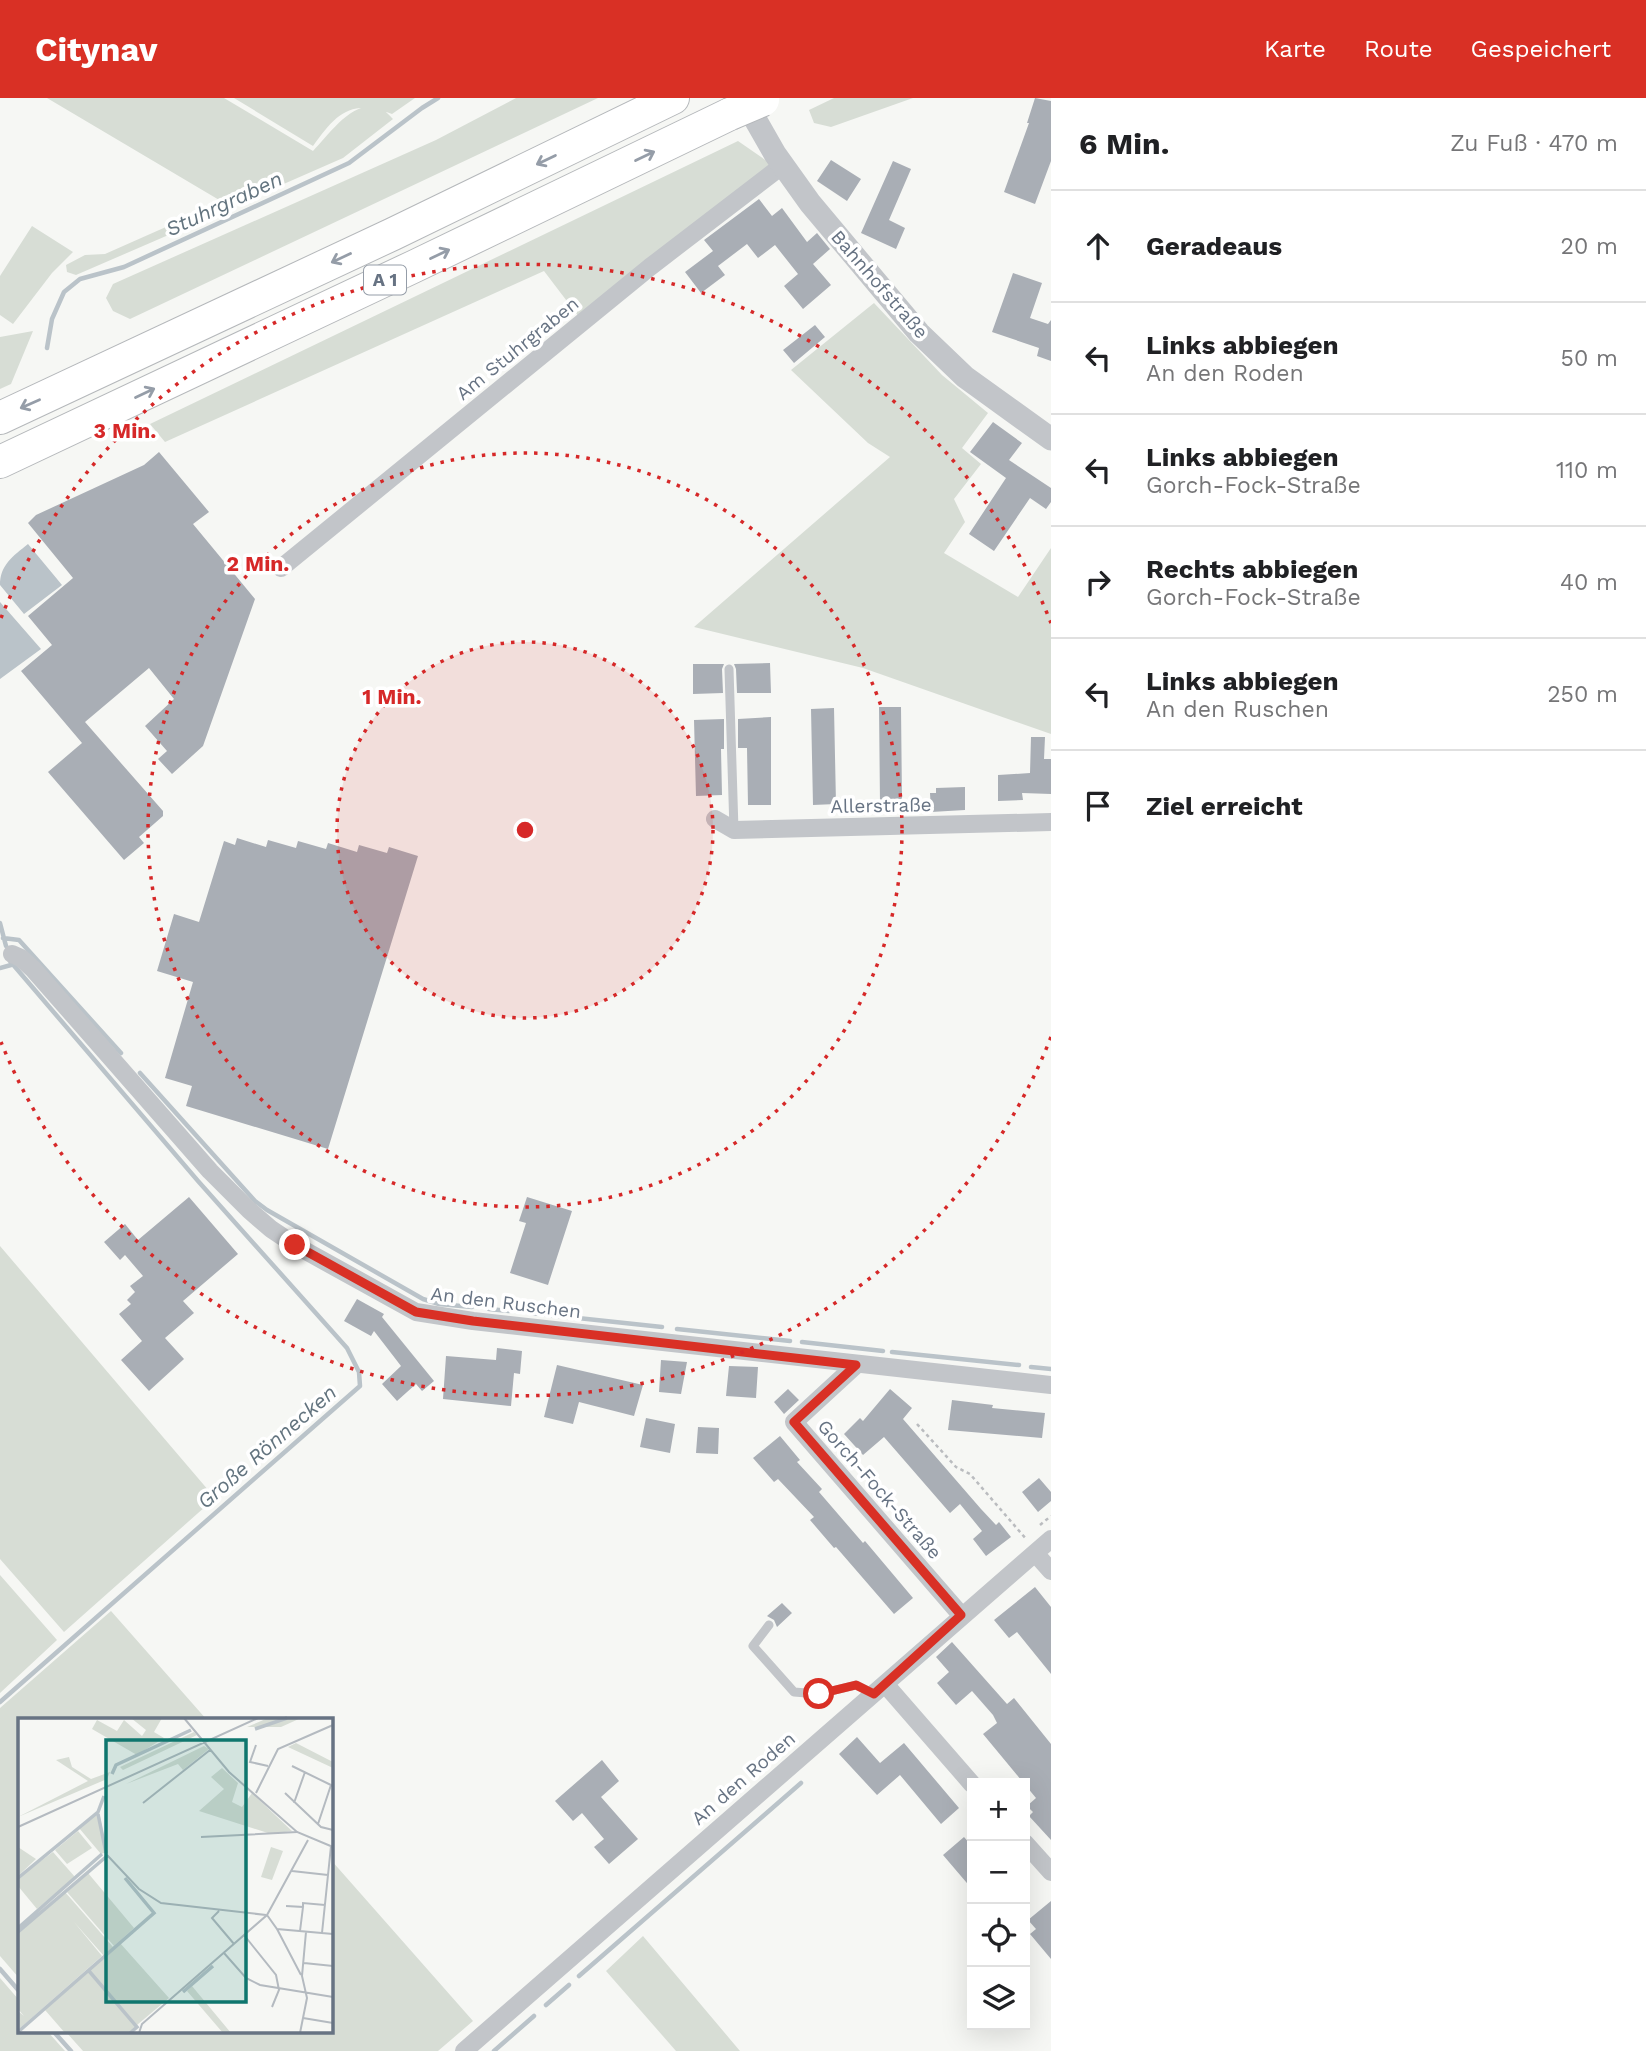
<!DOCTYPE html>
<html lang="de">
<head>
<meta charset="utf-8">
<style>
	body { margin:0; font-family:"Work Sans",sans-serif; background:#f6f6f6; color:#202124 }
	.controls { position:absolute; right:21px; bottom:21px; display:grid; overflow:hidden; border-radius:0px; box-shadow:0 7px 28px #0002 }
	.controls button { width:63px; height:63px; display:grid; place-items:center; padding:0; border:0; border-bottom:2px solid #e0e0e0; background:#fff; color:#202124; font:35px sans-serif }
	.stop { position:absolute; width:21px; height:21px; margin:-16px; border:5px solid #d93025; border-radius:50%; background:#fff }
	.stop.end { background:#d93025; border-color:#fff; box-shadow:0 2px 7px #0008 }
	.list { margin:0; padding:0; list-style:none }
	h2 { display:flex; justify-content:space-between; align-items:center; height:91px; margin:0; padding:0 28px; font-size:30px }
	h2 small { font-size:23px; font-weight:400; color:#757577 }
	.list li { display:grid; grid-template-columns:46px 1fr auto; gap:21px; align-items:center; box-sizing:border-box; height:112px; padding:0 28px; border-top:2px solid #e0e0e0 }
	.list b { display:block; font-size:26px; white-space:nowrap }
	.list p { margin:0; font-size:23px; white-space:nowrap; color:#757577 }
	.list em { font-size:23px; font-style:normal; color:#757577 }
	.icon { flex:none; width:38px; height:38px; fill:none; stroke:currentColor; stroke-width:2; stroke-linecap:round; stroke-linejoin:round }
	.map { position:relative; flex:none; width:1051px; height:1953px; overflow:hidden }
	header { display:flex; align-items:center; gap:42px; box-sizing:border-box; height:98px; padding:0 35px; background:#d93025; color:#fff }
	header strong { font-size:33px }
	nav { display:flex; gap:38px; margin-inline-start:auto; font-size:24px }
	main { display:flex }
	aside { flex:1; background:#fff }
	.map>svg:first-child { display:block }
</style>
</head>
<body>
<header>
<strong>Citynav</strong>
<nav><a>Karte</a><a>Route</a><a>Gespeichert</a></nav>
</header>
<main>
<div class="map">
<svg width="1051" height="1953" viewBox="0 0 1051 1953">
	<rect width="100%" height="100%" fill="#f6f7f4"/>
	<path fill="#d7ddd5" d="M47 0H224L313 53C329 37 353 0 380 10 385 12 390 18 393 21L343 60 231 109Z
		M234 0H415L392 16C351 0 336 16 313 48Z
		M516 0H598L130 221 113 213 106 200 113 186 436 42Z
		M834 0H913L831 29 814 25 809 12Z
		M738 43 771 66 579 219 544 173 165 344 150 326Z
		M211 109 218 111 217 116 76 177 67 174 66 167 85 157 105 156Z
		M32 128 73 154 52 175 13 226 0 217V178Z
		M874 205 942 277 988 315 962 350 981 366 954 401 965 424 944 455 1018 499 1051 450V636L863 570 694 529 890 359 868 345 791 272Z
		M33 233 11 286 0 291V239Z
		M0 1148 215 1400 64 1534 0 1461Z
		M0 1477 57 1542 0 1595Z
		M111 1513 207 1622H19V1880L0 1858V1610Z
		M331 1762 473 1923 438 1953H83L66 1934H331Z
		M643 1838 740 1953H676L606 1873Z
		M0 1880 19 1902V1934H48L65 1953H0Z"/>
	<path fill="#bac3c9" d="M28 446 62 487 24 516 0 487C0 467 13 458 28 446Z
		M0 504 41 551 0 581Z"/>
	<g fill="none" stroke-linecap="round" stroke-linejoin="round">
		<path stroke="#bac3c9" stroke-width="4.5" d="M47 250 52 221 64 194 80 181 124 169 349 65 422 10 438 0
			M0 825 6 848
			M3 840 19 842 121 955
			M0 870 11 867
			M140 975 255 1103 267 1112 423 1201 439 1206 472 1209
			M489 1211 509 1213
			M531 1215 662 1229
			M677 1231 790 1243
			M802 1244 883 1253
			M892 1254 1019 1267
			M1031 1269 1051 1271
			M0 1604 360 1288 359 1274 347 1250 198 1083 10 863
			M0 1871 19 1893
			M579 1878 801 1685
			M546 1907 569 1887
			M54 1934 71 1953
			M494 1953 534 1918"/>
	</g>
	<path fill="#a9aeb5" d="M1035 0 1051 3V63L1035 106 1004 94 1029 25H1027Z
		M831 62 861 81 847 103 817 83Z
		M893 63 911 71 889 122 905 130 896 151 861 135Z
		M759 101 772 118 782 110 807 144 817 135 830 151 813 166 831 187 803 211 784 188 798 176 775 147 758 160 747 146 718 168 725 177 701 195 685 174 713 153 704 142Z
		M1013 175 1042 185 1030 220 1048 226 1051 222V263L1037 258 1039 250 992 234Z
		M815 227 825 239 794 265 783 252Z
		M993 324 1022 345 1009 362 1051 390V404L1046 411 1030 400 994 453 969 436 1006 380 970 354Z
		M159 354 209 414 193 426 255 501 203 648 172 676 158 661 167 653 145 628 174 601 149 570 85 624 163 713V718L139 739 144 745 124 762 48 674 82 645 21 573 52 547 28 518 73 480 28 425 36 417 144 367Z
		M770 565 771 595H737L736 571 734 566Z
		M693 566H724L722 571 723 595 693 596Z
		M879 609H901L902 704 880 705Z
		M834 610 836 706 813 707 811 611Z
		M771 619V707H748L747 650H738V621Z
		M724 621V651H721L722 697 696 698 694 622Z
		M1031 639H1045L1044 661H1051V696L1022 695 1023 702 998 703V677L1030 675Z
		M965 689V712L931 714 930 695H936V690Z
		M237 740 266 749 268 742 296 750 298 743 326 751 328 745 357 754 359 747 387 755 389 749 418 758 328 1051 186 1008 192 988 165 980 193 884 157 873 174 816 199 824 224 743 235 747Z
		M189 1099 238 1156 183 1203 194 1215 165 1240 184 1261 149 1293 121 1262 142 1243 119 1216 131 1206 127 1202 135 1194 130 1188 143 1178 125 1157 120 1162 104 1144 125 1126 138 1142Z
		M527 1099 572 1113 548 1187 510 1175 526 1125 519 1123Z
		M357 1201 384 1216 382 1219 434 1283 422 1293 416 1286 397 1303 382 1286 401 1268 374 1233 371 1238 344 1223Z
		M497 1250 522 1253 520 1276 514 1275 511 1308 443 1301 446 1258 496 1262Z
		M661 1262 687 1264 681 1296 659 1294Z
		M557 1267 643 1287 634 1318 579 1304 573 1326 544 1319Z
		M729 1268 758 1269 756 1300 726 1298Z
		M788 1291 799 1302 784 1316 774 1304Z
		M890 1291 912 1310 903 1321 981 1411 996 1427 999 1424 1011 1439 986 1458 973 1441 982 1433 960 1406 950 1415 884 1339 863 1357 844 1336 860 1320 863 1323Z
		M952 1302 993 1307 992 1310 1045 1315 1042 1340 948 1332Z
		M646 1320 675 1326 670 1355 640 1349Z
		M698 1329 719 1330 718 1356 696 1355Z
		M780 1338 800 1362 797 1364 822 1391 819 1394 863 1445 865 1443 913 1500 894 1516 836 1449 834 1450 810 1422 814 1419 778 1381 774 1384 753 1360Z
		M1039 1380 1051 1394V1403L1038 1414 1022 1394Z
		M1035 1489 1051 1509V1576L1017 1534 1009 1540 994 1522Z
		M782 1505 792 1515 777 1529 774 1522 767 1518Z
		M952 1544 1007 1606 1014 1600 1051 1646V1742L1029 1718 1033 1714 1027 1708 1036 1700 983 1636 997 1625 993 1617 972 1593 956 1607 937 1585 949 1574 936 1559Z
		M857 1639 880 1665 904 1645 959 1710 941 1726 900 1677 877 1697 839 1656Z
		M602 1662 619 1683 601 1699 638 1741 609 1766 594 1749 604 1741 582 1715 573 1723 555 1703Z
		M964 1739 972 1748V1791L943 1757Z
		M1051 1803V1861L1030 1836 1036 1831 1028 1822Z"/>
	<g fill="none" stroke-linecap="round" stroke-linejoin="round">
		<g stroke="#b5b8bb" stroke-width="34">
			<path id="motorway" d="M0 320 393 136 673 0
				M0 364 415 168 730 16"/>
		</g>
		<path stroke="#babcbf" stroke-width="2.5" stroke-dasharray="3.5 3.5" stroke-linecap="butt" d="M917 1326 956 1369 970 1376 1027 1442
			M1040 1427 1051 1418"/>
		<path stroke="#c2c5c9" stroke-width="9" d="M729 571 734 732
			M769 1527 753 1548 794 1594 819 1596 856 1587 874 1596"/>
		<path stroke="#c2c5c9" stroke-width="18" d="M281 470 650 169 783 67
			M715 721 734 732 1051 724
			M12 856 21 860 33 871 210 1073 249 1112 271 1131 295 1147 416 1214 473 1223 1051 1287
			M856 1267 794 1324 961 1517
			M1035 1455 1051 1473
			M885 1586 972 1686
			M1025 1745 1051 1774
			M464 1953 1051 1441"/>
		<path stroke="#c2c5c9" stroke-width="23" d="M743 0 775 56 810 105 919 235 965 279 1051 341"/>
		<use href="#motorway" stroke="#fff" stroke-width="32"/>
		<g stroke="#b5b8bb" stroke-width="34" stroke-linecap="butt">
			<path id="motorway-bridge" d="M730 16 763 2"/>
		</g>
		<use href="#motorway-bridge" stroke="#fff" stroke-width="32"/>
	</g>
	<defs><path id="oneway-shaft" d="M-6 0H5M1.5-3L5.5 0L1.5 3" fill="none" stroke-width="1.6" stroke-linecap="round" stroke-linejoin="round" transform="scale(1.75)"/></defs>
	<g stroke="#959da8">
		<use href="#oneway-shaft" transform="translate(645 58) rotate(-26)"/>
		<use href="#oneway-shaft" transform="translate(546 62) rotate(154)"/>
		<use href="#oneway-shaft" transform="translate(440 156) rotate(-26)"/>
		<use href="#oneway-shaft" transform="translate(341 160) rotate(155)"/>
		<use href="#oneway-shaft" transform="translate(145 295) rotate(-25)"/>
		<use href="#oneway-shaft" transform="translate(30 306) rotate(156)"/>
	</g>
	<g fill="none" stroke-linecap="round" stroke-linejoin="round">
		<path stroke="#d93025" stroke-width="9" d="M295 1147 416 1214 473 1223 856 1267 794 1324 961 1517 874 1596 856 1587 819 1596"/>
	</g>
	<circle cx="525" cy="732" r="188" fill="#d62828" fill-opacity=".12"/>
	<g fill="none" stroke="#d62828" stroke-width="3.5" stroke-dasharray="3.5 7">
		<circle cx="525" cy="732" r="188"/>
		<circle cx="525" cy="732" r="377"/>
		<path d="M1051 939A565 565 0 0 1 1 944M1 520A565 565 0 0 1 1051 525"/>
	</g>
	<g text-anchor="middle" stroke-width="7" stroke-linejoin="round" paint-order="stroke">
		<rect fill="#fff" stroke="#959da8" stroke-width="2" x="364" y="167.5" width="42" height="29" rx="5"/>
		<g font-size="18" font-weight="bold" fill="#677383">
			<text x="385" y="188">A 1</text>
		</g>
		<g font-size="19" fill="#677383" stroke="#fff">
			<text transform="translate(880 186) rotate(49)" y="7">Bahnhofstraße</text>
			<text transform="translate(517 250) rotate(-39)" y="7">Am Stuhrgraben</text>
			<text transform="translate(881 707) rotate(-1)" y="7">Allerstraße</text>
			<text transform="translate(506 1204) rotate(7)" y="7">An den Ruschen</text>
			<text transform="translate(880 1391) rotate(49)" y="7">Gorch-Fock-Straße</text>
			<text transform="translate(743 1680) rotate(-41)" y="7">An den Roden</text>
		</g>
		<g font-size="21" font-style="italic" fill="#63747f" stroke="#fff">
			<text transform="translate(224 106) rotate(-25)" y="7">Stuhrgraben</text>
			<text transform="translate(267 1349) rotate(-41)" y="7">Große Rönnecken</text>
		</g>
	</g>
	<g transform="translate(18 1620)">
		<rect width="315" height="315" fill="#f6f7f4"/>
		<path d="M113 0H144L136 14 146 20 119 37 74 11 79 2 99 13 106 2 124 18 128 12ZM250 0H283L263 9H229ZM176 14 179 17 105 52 102 49ZM278 25 315 44V50L270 29ZM186 28 191 31 165 52 160 46 108 66ZM51 39 54 49 73 61 92 54 89 61 0 99 70 63 38 42ZM204 50 220 65 214 84 224 89 234 75 274 113 253 116 181 93 206 71 193 59ZM81 94 89 134 83 136 61 110ZM60 113 74 130 49 146 37 132ZM0 129 18 141 0 158ZM253 129 265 133 254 162 243 159ZM35 134 57 159 19 191 0 168V160ZM70 155 116 210 96 228 49 174ZM47 174 95 229 86 238 56 204 84 238 0 312V293L6 298 0 291V215ZM102 225 151 280 119 307 71 252ZM70 254 118 308 110 315H47L27 292ZM174 268 213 315H205L169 273Z" fill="#d7ddd5"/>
		<path fill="none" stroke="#bac3c9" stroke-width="3.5" d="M237 11 269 0M94 56 98 47 173 12M80 96 88 135M0 160 80 94 86 78M0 210 84 136M0 214 89 138M71 253 119 309 112 315M165 274 195 248M0 314 136 195 107 160"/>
		<path fill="none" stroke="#b4bac0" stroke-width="2" d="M166 0 211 54 279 114 315 129M238 27 232 44 250 48M274 48 315 68M238 75 260 31 315 7M267 75 303 109 315 112M125 85 192 32M276 85 287 54M300 106 313 67M0 109 240 0M183 119 279 114M89 137 121 171 143 185 248 197M274 153 310 157M268 188 285 189 282 213M285 189V185L307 187M201 193 194 200 216 226M249 197 259 211 315 216M259 211 283 257M304 215 313 128M226 217 258 257 261 272 254 289M206 235 228 260 242 267 315 279M286 245 315 248M285 300 315 305M121 315 124 306 249 197 290 122M282 315 289 280 284 258 288 214"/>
		<path fill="#0f766e" fill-opacity="0.15" stroke="#0f766e" stroke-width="3.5" d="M88 22H228V284H88Z"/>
		<rect width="315" height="315" fill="none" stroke="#677383" stroke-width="3.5"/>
	</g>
	<circle cx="525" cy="732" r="10" fill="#d62828" stroke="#fff" stroke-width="3.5"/>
	<g font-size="21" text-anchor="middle" font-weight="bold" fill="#d62828" stroke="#fff" stroke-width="7" stroke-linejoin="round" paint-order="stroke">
		<text x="125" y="340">3 Min.</text>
		<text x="258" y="473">2 Min.</text>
		<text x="392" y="606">1 Min.</text>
	</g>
</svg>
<div class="controls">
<button>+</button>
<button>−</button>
<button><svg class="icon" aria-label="locate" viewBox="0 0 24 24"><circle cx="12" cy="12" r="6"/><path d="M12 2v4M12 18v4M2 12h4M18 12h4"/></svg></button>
<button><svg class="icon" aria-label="layers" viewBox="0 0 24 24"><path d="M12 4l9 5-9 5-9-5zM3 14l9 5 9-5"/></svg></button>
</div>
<div class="stop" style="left:819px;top:1596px"></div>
<div class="stop end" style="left:295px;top:1147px"></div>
</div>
<aside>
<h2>6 Min.<small>Zu Fuß · 470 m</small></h2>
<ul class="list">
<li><svg class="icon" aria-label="ahead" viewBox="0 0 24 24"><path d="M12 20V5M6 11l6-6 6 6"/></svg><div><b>Geradeaus</b></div><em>20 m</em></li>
<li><svg class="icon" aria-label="left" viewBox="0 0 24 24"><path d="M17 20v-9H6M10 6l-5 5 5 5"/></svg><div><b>Links abbiegen</b><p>An den Roden</p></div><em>50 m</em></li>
<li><svg class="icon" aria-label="left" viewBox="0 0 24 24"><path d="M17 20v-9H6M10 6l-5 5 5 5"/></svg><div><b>Links abbiegen</b><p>Gorch-Fock-Straße</p></div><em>110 m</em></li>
<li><svg class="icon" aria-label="right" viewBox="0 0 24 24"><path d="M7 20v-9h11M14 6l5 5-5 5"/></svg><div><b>Rechts abbiegen</b><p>Gorch-Fock-Straße</p></div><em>40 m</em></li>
<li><svg class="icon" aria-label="left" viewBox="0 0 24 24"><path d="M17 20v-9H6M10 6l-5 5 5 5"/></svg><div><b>Links abbiegen</b><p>An den Ruschen</p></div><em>250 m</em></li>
<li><svg class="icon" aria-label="arrive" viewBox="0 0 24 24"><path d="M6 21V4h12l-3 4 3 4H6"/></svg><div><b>Ziel erreicht</b></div></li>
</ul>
</aside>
</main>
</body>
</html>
